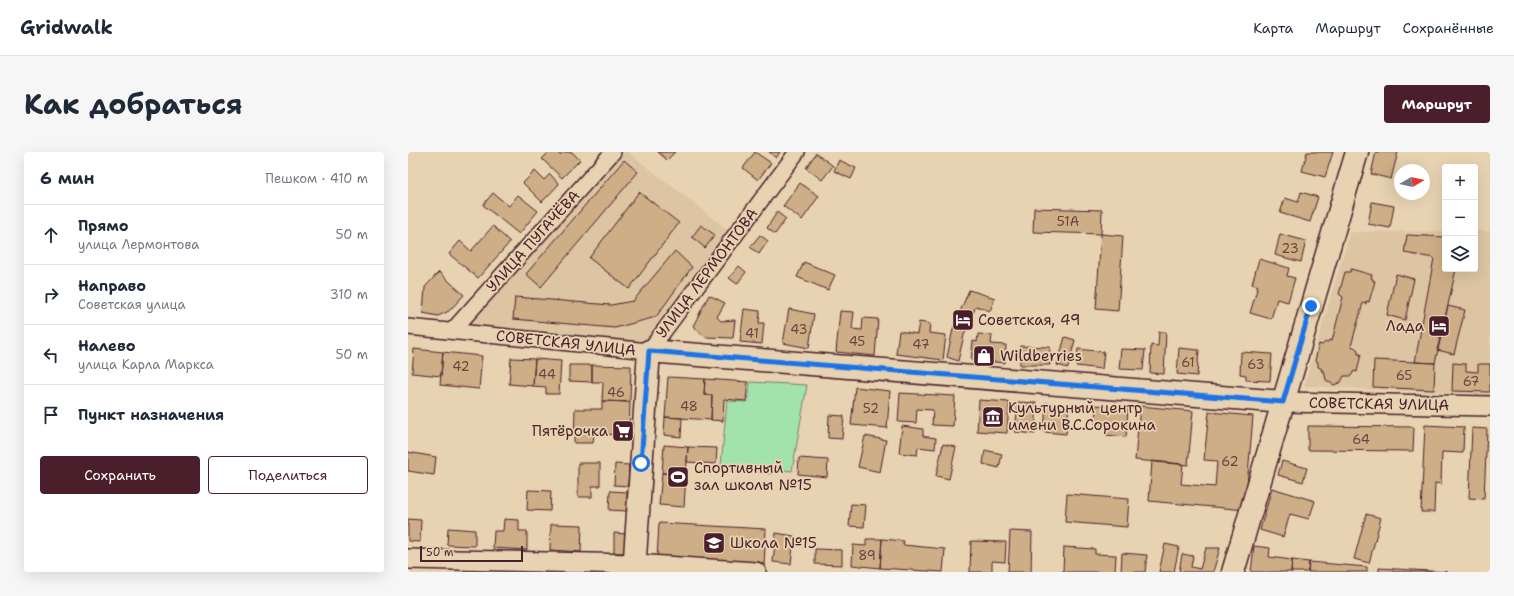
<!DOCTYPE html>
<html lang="ru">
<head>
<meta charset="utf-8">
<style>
	body { margin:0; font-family:"Shantell Sans",sans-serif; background:#f6f6f7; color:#1f2937 }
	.controls { position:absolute; right:12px; top:12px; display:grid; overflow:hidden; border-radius:4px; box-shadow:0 4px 16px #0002 }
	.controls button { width:36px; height:36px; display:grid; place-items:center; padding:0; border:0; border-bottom:1px solid #e0e1e3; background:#fff; color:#1f2937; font:20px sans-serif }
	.compass { position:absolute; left:986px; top:12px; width:36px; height:36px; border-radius:50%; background:#fff; box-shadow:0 4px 16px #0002; rotate:81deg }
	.scale { position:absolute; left:12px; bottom:10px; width:103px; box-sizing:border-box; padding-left:4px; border:2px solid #4a1f2b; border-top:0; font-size:11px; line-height:14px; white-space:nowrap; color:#4a1f2b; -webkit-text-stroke:3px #e7d3b2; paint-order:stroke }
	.stop { position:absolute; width:12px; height:12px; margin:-9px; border:3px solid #1a73e8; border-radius:50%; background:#fff }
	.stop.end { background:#1a73e8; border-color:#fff; box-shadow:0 1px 4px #0008 }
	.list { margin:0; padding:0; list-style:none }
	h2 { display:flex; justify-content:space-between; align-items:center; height:52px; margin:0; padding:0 16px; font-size:17px }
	h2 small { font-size:13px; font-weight:400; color:#747a83 }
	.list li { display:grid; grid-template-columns:26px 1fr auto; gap:12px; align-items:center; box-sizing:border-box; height:60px; padding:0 16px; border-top:1px solid #e0e1e3 }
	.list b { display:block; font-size:15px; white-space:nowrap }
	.list p { margin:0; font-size:13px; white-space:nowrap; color:#747a83 }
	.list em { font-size:13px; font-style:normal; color:#747a83 }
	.actions { display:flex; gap:8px; padding:12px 16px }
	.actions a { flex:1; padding:9px 0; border:1px solid #4a1f2b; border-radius:4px; text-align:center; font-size:14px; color:#4a1f2b }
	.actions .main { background:#4a1f2b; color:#fff }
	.icon { flex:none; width:22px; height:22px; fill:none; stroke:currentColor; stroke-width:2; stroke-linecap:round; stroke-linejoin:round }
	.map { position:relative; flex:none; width:1082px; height:420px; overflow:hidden; border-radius:4px }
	header { display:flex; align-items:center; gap:24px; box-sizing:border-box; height:56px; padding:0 20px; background:#fff; border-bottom:1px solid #e0e1e3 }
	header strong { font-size:19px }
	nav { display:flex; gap:22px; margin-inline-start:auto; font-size:14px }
	.intro { display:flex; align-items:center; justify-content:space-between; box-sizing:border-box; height:96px; padding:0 24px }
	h1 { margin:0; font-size:28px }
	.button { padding:10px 18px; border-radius:4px; background:#4a1f2b; color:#fff; font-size:14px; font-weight:700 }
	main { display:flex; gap:24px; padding:0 24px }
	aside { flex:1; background:#fff; border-radius:4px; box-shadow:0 4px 16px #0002 }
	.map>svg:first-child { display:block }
</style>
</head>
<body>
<header>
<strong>Gridwalk</strong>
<nav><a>Карта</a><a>Маршрут</a><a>Сохранённые</a></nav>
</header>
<div class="intro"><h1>Как добраться</h1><a class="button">Маршрут</a></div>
<main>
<aside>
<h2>6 мин<small>Пешком · 410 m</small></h2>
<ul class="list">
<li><svg class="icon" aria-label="ahead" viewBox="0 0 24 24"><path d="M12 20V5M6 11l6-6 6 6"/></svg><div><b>Прямо</b><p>улица Лермонтова</p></div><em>50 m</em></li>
<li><svg class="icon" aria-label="right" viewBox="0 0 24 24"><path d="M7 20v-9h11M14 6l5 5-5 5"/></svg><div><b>Направо</b><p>Советская улица</p></div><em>310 m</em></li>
<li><svg class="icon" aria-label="left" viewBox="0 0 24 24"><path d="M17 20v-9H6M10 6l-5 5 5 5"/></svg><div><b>Налево</b><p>улица Карла Маркса</p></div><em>50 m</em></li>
<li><svg class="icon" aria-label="arrive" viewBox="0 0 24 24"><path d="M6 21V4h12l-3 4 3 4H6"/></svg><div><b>Пункт назначения</b></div></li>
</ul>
<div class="actions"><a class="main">Сохранить</a><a>Поделиться</a></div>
</aside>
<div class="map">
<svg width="1082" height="420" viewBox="0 0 1082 420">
	<rect width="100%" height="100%" fill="#e7d3b2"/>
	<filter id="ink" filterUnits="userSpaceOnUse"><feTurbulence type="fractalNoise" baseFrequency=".025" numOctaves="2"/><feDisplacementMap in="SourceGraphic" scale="8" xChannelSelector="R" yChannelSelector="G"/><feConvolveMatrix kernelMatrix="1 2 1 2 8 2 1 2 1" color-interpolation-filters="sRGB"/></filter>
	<g filter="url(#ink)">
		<path fill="#ddc5a3" d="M214 0H220L325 82 239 196 53 176Z
			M1037 79V117H1067V79H1082V243L896 234 942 80Z"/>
		<path fill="#a2e2ab" stroke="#76806b" d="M342 230 399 233 384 319 365 317 364 322 313 314 319 249 340 250Z"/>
		<path fill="#ceae86" stroke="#4a1f2b" d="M141 0H149L152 3 155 0H164L172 8 154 26 134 7Z
			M250 0H267L259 8Z
			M347 0 363 11 350 28 335 16Z
			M361 0H372L368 6Z
			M899 0H925L917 25 894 19Z
			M968 0H990L983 27 963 22Z
			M408 1 425 14 414 28 398 16Z
			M216 8 230 20 133 135 118 122Z
			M431 8 448 16 443 27 426 19Z
			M127 19 136 28 142 22 151 32 134 50 115 31Z
			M392 31 411 44 394 68 375 54Z
			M231 40 271 71 221 137 181 106Z
			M893 40 910 45 902 70 872 61 877 46 890 50Z
			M85 41 101 54 110 43 130 59 111 82 75 53Z
			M964 50 986 54 982 76 960 72Z
			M626 56 694 58 693 82 625 80Z
			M369 60 378 67 367 82 359 76Z
			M293 73 307 83 297 96 284 85Z
			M85 74 102 90 70 126 41 102 52 89 63 99Z
			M693 82 715 84 710 159 688 157Z
			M872 82 898 89 893 110 867 103Z
			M352 83 360 89 351 102 342 95Z
			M999 83 1037 85V117H1048L1027 211 1007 210 1026 106 996 101Z
			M267 99 284 115 248 165 207 176 105 167 107 145 203 153 225 149Z
			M851 107 881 116 879 124 887 126 880 150 869 147 863 167 842 161 850 134 844 132Z
			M396 110 427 123 420 138 389 125Z
			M331 114 338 120 329 132 321 126Z
			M943 117 964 123 963 126 965 127V129H967L961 150 958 149V152L955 151 943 194 946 195 950 198V202H953L949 220 946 219 943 224H936L933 230 926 233 918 228 916 219H913L914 217 910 215V210L907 209 911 192 914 193 917 190H920L921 188 924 189 935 145 931 142 937 120H942Z
			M31 120 56 143 41 159 30 164 15 161 17 135Z
			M988 122 1006 127 997 168 979 163Z
			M561 138 587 146 582 159 568 154 556 183 550 209 539 205 545 177Z
			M301 143 317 151 309 165 313 169 327 168 325 186 297 185 285 174Z
			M1040 154 1057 158 1046 202 1029 198Z
			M336 157 352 159 351 171H356L354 192 332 190Z
			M381 157 406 162 401 196 375 191Z
			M432 159 446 160 444 177 454 178 455 166 470 167 467 204 428 200Z
			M511 170 522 172 521 181 538 183 535 208 488 202 491 179 509 182Z
			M751 180H758L756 222 742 221 743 193 750 194Z
			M570 182 584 183 583 192 598 193 597 211 563 208 565 189 569 190Z
			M657 185 667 188 660 216 649 213Z
			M612 194 642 195V213H612Z
			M771 196 791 198 789 224 769 222Z
			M6 197 35 200 33 224 4 221Z
			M670 197 696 200 694 217 668 214Z
			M713 197 737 198 735 218 711 217Z
			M35 200 74 204 71 237 32 233Z
			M833 200 864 202 862 229 838 228V223L832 222Z
			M103 206 127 207 125 234 101 232Z
			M127 207 153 209 151 242H138V235L125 234Z
			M966 208 1027 211 1026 238 965 235Z
			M1045 211 1058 212V219L1070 220V212H1082V240L1044 239Z
			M161 213H184V230L161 229Z
			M184 213 223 214 222 250 194 249 195 230H184Z
			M260 225 297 227 296 243H304L303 268 257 265Z
			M297 227 340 230 338 249 316 247 315 269 303 268 304 243H296Z
			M447 235 482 239 479 276 443 273Z
			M492 241 547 244 545 274 524 273 525 258 509 257 508 271 490 270Z
			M571 248 601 250 599 281 569 279Z
			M194 249 222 250 221 283 186 282 185 291H166L167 257H194Z
			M610 250 629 251 627 282 607 280Z
			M638 251 661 254 658 282 636 280Z
			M688 253 720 256 718 285 698 283 699 273 687 272Z
			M732 254 785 259 780 313 727 308Z
			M801 260 845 264 837 358 741 349 744 309 775 312 773 332 807 335 809 309 796 308Z
			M421 263 436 264 434 287 420 286Z
			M257 265 274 266 273 285 256 283Z
			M1017 273 1056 275 1055 301 1034 300 1033 332 1027 331 1026 360H1013Z
			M494 274 515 277V284L528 286 527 297 510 295 509 303 491 301Z
			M900 274 1006 275 1005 299 900 298Z
			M1064 276 1079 277 1076 347 1061 346Z
			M457 284 478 288 472 320 450 315Z
			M535 292 548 295 541 327 528 324Z
			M256 293 280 295 278 323 254 321Z
			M280 295 309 296 308 312 279 310Z
			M577 298 594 302 591 316 575 312Z
			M0 300 28 305 26 323 0 319Z
			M391 306 420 308 419 325 390 322Z
			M874 309 899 316 895 330 870 323Z
			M170 311H192V334H184V345H170Z
			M207 312 221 313 220 334 206 333Z
			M254 321 278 323 276 355 251 353Z
			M864 336 907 349 901 367 882 362 875 385 852 378Z
			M120 338 143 339 142 359 119 358Z
			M202 339 219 340V359L201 358Z
			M659 342 721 347 719 375 657 370Z
			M443 352 458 353 456 375 441 374Z
			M958 362 973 366 961 411 946 407Z
			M0 367 13 368 12 390 0 389Z
			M96 367 111 368V379H119V398L85 396 86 379H95Z
			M251 371 358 377 356 413 249 407Z
			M143 372 174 373 173 400 142 398Z
			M40 376 67 378V394L39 393Z
			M602 379 624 380 623 420H600Z
			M206 381 219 382 218 401H206Z
			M368 381 386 384 383 412 365 410Z
			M458 387H474L472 416 444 413 445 393 458 394Z
			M474 387 496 389 495 393 537 397 535 420 472 416Z
			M563 389 598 390 597 410 584 409V420H562Z
			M757 392 771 395 766 420H751Z
			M846 394 862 396 861 405 884 408 883 420H843Z
			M656 395 687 397V402L708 403 707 420H655Z
			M798 396H812L805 420H771L774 402 785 404 783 415 792 417Z
			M407 397 434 398V413L407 412Z
			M714 401 739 403 737 420H713Z
			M884 408 901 410 900 420H883Z
			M901 410 959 415V420H900Z
			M971 416 1039 420H971Z"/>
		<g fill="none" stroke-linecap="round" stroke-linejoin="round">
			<g stroke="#4a1f2b" stroke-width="18">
				<path id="minor" d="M0 175 241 199 389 0
					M44 179 205 0"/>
			</g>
			<g stroke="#4a1f2b" stroke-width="22">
				<path id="tertiary" d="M875 250 1082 254
					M0 407 226 412 348 420"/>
			</g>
			<g stroke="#4a1f2b" stroke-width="25">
				<path id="secondary" d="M226 420 241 199 875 250
					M825 420 949 0"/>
			</g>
			<use href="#minor" stroke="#e7d3b2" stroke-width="15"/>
			<use href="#tertiary" stroke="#e7d3b2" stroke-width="19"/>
			<use href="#secondary" stroke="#e7d3b2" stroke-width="22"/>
		</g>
	</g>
	<g fill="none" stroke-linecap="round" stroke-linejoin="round" filter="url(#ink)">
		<path stroke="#1a73e8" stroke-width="5" d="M233 311 241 199 875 250 903 154"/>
	</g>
	<defs>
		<g id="hotel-square" transform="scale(1.15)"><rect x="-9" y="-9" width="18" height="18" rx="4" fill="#4a1f2b" stroke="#e7d3b2"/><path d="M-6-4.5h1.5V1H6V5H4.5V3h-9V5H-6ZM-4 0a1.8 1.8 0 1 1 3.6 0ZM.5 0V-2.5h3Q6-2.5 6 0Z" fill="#fff"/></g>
		<g id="shop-square" transform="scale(1.15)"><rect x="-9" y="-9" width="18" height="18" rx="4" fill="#4a1f2b" stroke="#e7d3b2"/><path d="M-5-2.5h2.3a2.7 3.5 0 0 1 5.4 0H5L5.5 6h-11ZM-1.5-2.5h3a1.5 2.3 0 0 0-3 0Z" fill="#fff"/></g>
		<g id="museum-square" transform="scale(1.15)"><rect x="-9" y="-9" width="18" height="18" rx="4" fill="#4a1f2b" stroke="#e7d3b2"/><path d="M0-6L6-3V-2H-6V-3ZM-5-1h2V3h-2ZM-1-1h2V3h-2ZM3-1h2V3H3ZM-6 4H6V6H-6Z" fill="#fff"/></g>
		<g id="supermarket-square" transform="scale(1.15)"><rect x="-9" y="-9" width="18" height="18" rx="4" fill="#4a1f2b" stroke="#e7d3b2"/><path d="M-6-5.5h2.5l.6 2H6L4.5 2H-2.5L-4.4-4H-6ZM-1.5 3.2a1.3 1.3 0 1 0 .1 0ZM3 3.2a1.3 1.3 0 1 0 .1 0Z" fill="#fff"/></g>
		<g id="stadium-square" transform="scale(1.15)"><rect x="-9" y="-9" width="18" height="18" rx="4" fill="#4a1f2b" stroke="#e7d3b2"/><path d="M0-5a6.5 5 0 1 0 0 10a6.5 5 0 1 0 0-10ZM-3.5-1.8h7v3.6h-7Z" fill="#fff"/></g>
		<g id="school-square" transform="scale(1.15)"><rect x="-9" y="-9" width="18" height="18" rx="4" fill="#4a1f2b" stroke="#e7d3b2"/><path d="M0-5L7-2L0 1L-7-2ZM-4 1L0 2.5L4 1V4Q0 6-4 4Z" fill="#fff"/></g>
	</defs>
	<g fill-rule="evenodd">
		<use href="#hotel-square" x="555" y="168"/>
		<use href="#hotel-square" x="1031" y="174"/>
		<use href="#shop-square" x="576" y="204"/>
		<use href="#museum-square" x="585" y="265"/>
		<use href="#supermarket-square" x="215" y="279"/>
		<use href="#stadium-square" x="270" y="325"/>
		<use href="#school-square" x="306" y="391"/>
	</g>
	<g text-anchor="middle" stroke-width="3.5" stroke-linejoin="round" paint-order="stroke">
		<g font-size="13" fill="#6b4342">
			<text x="660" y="74">51А</text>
			<text x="882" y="101">23</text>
			<text x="391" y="182">43</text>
			<text x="344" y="186">41</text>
			<text x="449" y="194">45</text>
			<text x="513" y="197">47</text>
			<text x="780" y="215">61</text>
			<text x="848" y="217">63</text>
			<text x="53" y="219">42</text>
			<text x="139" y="227">44</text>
			<text x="996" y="228">65</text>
			<text x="1063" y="234">67</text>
			<text x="208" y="245">46</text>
			<text x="281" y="259">48</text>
			<text x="463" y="261">52</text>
			<text x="953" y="292">64</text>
			<text x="822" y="314">62</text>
			<text x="459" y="408">89</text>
		</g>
		<g font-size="15" fill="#4a1f2b" stroke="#e7d3b2">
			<text transform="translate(125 89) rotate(-48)" y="5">УЛИЦА ПУГАЧЁВА</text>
			<text transform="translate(299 121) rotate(-53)" y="5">УЛИЦА ЛЕРМОНТОВА</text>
			<text transform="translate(158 191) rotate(6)" y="5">СОВЕТСКАЯ УЛИЦА</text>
			<text transform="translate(971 252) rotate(1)" y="5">СОВЕТСКАЯ УЛИЦА</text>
		</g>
		<g font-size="15" fill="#4a1f2b" stroke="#e7d3b2" text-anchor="start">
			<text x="570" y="173">Советская, 49</text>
			<text x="1016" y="179" text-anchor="end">Лада</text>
			<text x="592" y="209">Wildberries</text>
			<text x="600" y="261">Культурный центр<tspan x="600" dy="17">имени В.С.Сорокина</tspan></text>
			<text x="200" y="284" text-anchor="end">Пятёрочка</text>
			<text x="286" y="321">Спортивный<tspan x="286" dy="17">зал школы №15</tspan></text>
			<text x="322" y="396">Школа №15</text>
		</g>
	</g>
</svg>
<div class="controls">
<button>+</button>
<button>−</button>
<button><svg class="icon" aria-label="layers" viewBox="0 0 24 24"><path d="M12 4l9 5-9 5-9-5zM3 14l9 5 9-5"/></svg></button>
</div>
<svg class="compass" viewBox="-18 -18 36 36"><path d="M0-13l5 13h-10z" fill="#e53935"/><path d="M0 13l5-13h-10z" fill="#747a83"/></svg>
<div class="scale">50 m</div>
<div class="stop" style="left:233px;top:311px"></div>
<div class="stop end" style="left:903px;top:154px"></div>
</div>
</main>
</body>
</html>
